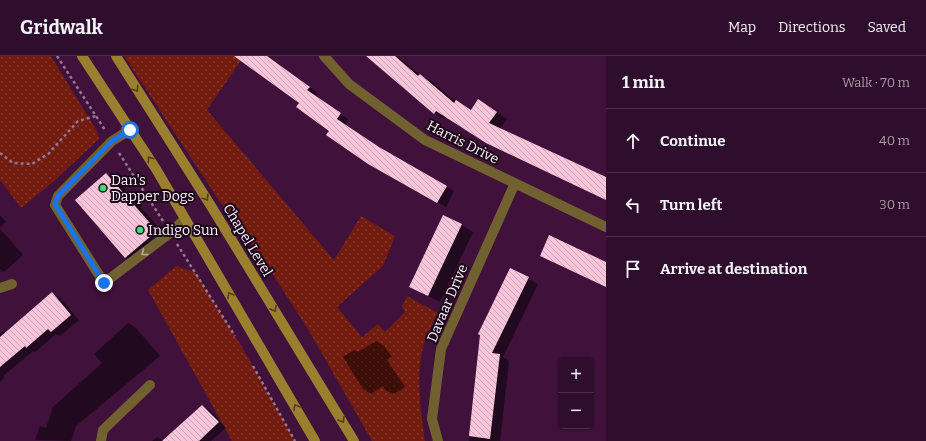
<!DOCTYPE html>
<html lang="en">
<head>
<meta charset="utf-8">
<style>
	body { margin:0; font-family:Bitter,serif; background:#3b1b38; color:#f1f3f6 }
	.controls { position:absolute; right:12px; bottom:12px; display:grid; overflow:hidden; border-radius:6px; box-shadow:0 1px 3px #0004 }
	.controls button { width:36px; height:36px; display:grid; place-items:center; padding:0; border:0; border-bottom:1px solid #4a2d48; background:#2f0d2c; color:#f1f3f6; font:20px sans-serif }
	.stop { position:absolute; width:12px; height:12px; margin:-9px; border:3px solid #1a73e8; border-radius:50%; background:#fff }
	.stop.end { background:#1a73e8; border-color:#fff; box-shadow:0 1px 4px #0008 }
	.list { margin:0; padding:0; list-style:none }
	h2 { display:flex; justify-content:space-between; align-items:center; height:52px; margin:0; padding:0 16px; font-size:17px }
	h2 small { font-size:13px; font-weight:400; color:#a79ca9 }
	.list li { display:grid; grid-template-columns:26px 1fr auto; gap:12px; align-items:center; box-sizing:border-box; height:64px; padding:0 16px; border-top:1px solid #4a2d48 }
	.list b { display:block; font-size:15px; white-space:nowrap }
	.list em { font-size:13px; font-style:normal; color:#a79ca9 }
	.icon { flex:none; width:22px; height:22px; fill:none; stroke:currentColor; stroke-width:2; stroke-linecap:round; stroke-linejoin:round }
	.map { position:relative; flex:none; width:606px; height:385px; overflow:hidden }
	header { display:flex; align-items:center; gap:24px; box-sizing:border-box; height:56px; padding:0 20px; background:#2f0d2c; border-bottom:1px solid #4a2d48 }
	header strong { font-size:19px }
	nav { display:flex; gap:22px; margin-inline-start:auto; font-size:14px }
	main { display:flex }
	aside { flex:1; background:#2f0d2c }
	.map>svg:first-child { display:block }
</style>
</head>
<body>
<header>
<strong>Gridwalk</strong>
<nav><a>Map</a><a>Directions</a><a>Saved</a></nav>
</header>
<main>
<div class="map">
<svg width="606" height="385" viewBox="0 0 606 385">
	<defs>
		<pattern id="grass-dots" width="8" height="8" patternUnits="userSpaceOnUse"><rect width="8" height="8" fill="#721b0f"/><path d="M2 2h.1M6 6h.1" fill="none" stroke="#873c33" stroke-width="1.8" stroke-linecap="round"/></pattern>
		<pattern id="building-back-hatch" width="6" height="6" patternUnits="userSpaceOnUse"><rect width="6" height="6" fill="#f6c5d9"/><path d="M-1 5l2 2M0 0l6 6M5-1l2 2" fill="none" stroke="#cca6b6"/></pattern>
	</defs>
	<rect width="100%" height="100%" fill="#3f113b"/>
	<path fill="url(#grass-dots)" d="M0 0H51L97 75 99 83 53 126 21 152 0 124Z
		M124 0H244L207 54 334 204 361 160 395 180 383 210 337 251 362 281 378 268 385 276 405 256 402 250 407 240 438 257C433 267 427 278 424 288 415 317 421 356 425 385H372L309 275 272 217 218 143Z
		M176 210 195 216 242 291 295 385H232L148 234Z"/>
	<path fill="#0007" d="M253 0H267L317 36 315 40 348 63 345 68 386 97 454 135 446 151 369 107 300 47Z
		M367 0H397L420 19 431 25 456 46 471 55 489 51 507 63 500 73 606 122V143L498 93 447 61 445 63 434 57Z
		M106 118 118 125 168 182 138 208 126 201 76 144Z
		M0 159 6 166 0 171Z
		M461 169 473 176 440 246 411 231Z
		M0 173 23 199 4 216 0 213Z
		M541 199 606 207V231L553 206Z
		M511 214 538 228 503 301 509 305 500 385H469L482 279Z
		M52 237 60 242 79 264 60 280 56 278 35 296 33 295 3 320 5 321 0 326V278L3 275 6 277Z
		M128 267 136 272 160 300 76 370 71 385 35 384 40 370 46 372 53 351 102 307 94 298Z
		M376 285 384 290 392 301 387 304 405 331 394 338 385 334 383 330 371 338 363 333 343 301 354 294 358 296Z
		M203 350 211 355 226 372 211 385H152L157 381 164 385Z"/>
	<path fill="url(#building-back-hatch)" d="M234 0H267L310 31 307 34 341 57 337 63 379 91 447 130 437 147 368 108 326 79 336 65 329 75 296 51 299 47Z
		M366 0H395L418 20 420 18 454 47 456 44 471 54 478 43 497 56 489 67 606 121V144L486 87 436 55 434 58Z
		M106 117 157 175 125 202 75 144Z
		M443 159 462 168 428 240 409 231Z
		M549 179 606 206V231L540 200Z
		M510 212 529 221 492 297 500 298 490 383 469 380 480 279 478 278Z
		M52 236 71 259 51 276 48 273 26 292 25 290 0 311V281Z
		M202 349 219 366 199 385H162Z"/>
	<g fill="none" stroke-linecap="round" stroke-linejoin="round">
		<path stroke="#957692" stroke-width="2.5" stroke-dasharray="3 3" stroke-linecap="butt" d="M57 0 105 74
			M0 97 13 107 32 108 48 98 78 65 96 60
			M119 97 163 165
			M177 188 235 280
			M253 310 295 385"/>
		<path stroke="#716131" stroke-width="10" d="M130 74 112 85 58 140 55 149 104 227 170 177 185 163"/>
		<path stroke="#716131" stroke-width="10" d="M324 0 349 28 425 84 606 171
			M0 232 12 228
			M101 385 103 374 150 329
			M438 385 432 363 441 293 515 127"/>
		<path stroke="#9a802e" stroke-width="10" d="M82 0 156 113 315 385
			M116 0 211 150 354 385"/>
	</g>
	<defs><path id="oneway-chevron" d="M-2-3.5L2.5 0L-2 3.5" fill="none" stroke-width="1.6" stroke-linecap="round" stroke-linejoin="round"/></defs>
	<g stroke="#543e22">
		<use href="#oneway-chevron" transform="translate(136 33) rotate(57)"/>
		<use href="#oneway-chevron" transform="translate(150 103) rotate(-124)"/>
		<use href="#oneway-chevron" transform="translate(206 142) rotate(57)"/>
		<use href="#oneway-chevron" transform="translate(230 239) rotate(-120)"/>
		<use href="#oneway-chevron" transform="translate(274 253) rotate(59)"/>
		<use href="#oneway-chevron" transform="translate(296 351) rotate(-120)"/>
		<use href="#oneway-chevron" transform="translate(342 364) rotate(59)"/>
	</g>
	<use stroke="#b6a896" href="#oneway-chevron" transform="translate(144 197) rotate(143)"/>
	<g fill="none" stroke-linecap="round" stroke-linejoin="round">
		<path stroke="#1a73e8" stroke-width="5" d="M104 227 55 148 58 140 112 85 130 74"/>
	</g>
	<g fill="#46d779" stroke="#1b0819" stroke-width="1.5">
		<circle cx="103" cy="132" r="4"/>
		<circle cx="140" cy="174" r="4"/>
	</g>
	<g text-anchor="middle" stroke-width="4" stroke-linejoin="round" paint-order="stroke">
		<g font-size="14" fill="#fcf0fa" stroke="#1b0819">
			<text transform="translate(463 86) rotate(27)" y="5">Harris Drive</text>
			<text transform="translate(248 184) rotate(59)" y="5">Chapel Level</text>
			<text transform="translate(447 247) rotate(-67)" y="5">Davaar Drive</text>
		</g>
		<g font-size="14" fill="#fcf0fa" stroke="#1b0819" text-anchor="start">
			<text x="111" y="129">Dan's<tspan x="111" dy="16">Dapper Dogs</tspan></text>
			<text x="148" y="179">Indigo Sun</text>
		</g>
	</g>
</svg>
<div class="controls">
<button>+</button>
<button>−</button>
</div>
<div class="stop" style="left:130px;top:74px"></div>
<div class="stop end" style="left:104px;top:227px"></div>
</div>
<aside>
<h2>1 min<small>Walk · 70 m</small></h2>
<ul class="list">
<li><svg class="icon" aria-label="ahead" viewBox="0 0 24 24"><path d="M12 20V5M6 11l6-6 6 6"/></svg><div><b>Continue</b></div><em>40 m</em></li>
<li><svg class="icon" aria-label="left" viewBox="0 0 24 24"><path d="M17 20v-9H6M10 6l-5 5 5 5"/></svg><div><b>Turn left</b></div><em>30 m</em></li>
<li><svg class="icon" aria-label="arrive" viewBox="0 0 24 24"><path d="M6 21V4h12l-3 4 3 4H6"/></svg><div><b>Arrive at destination</b></div></li>
</ul>
</aside>
</main>
</body>
</html>
